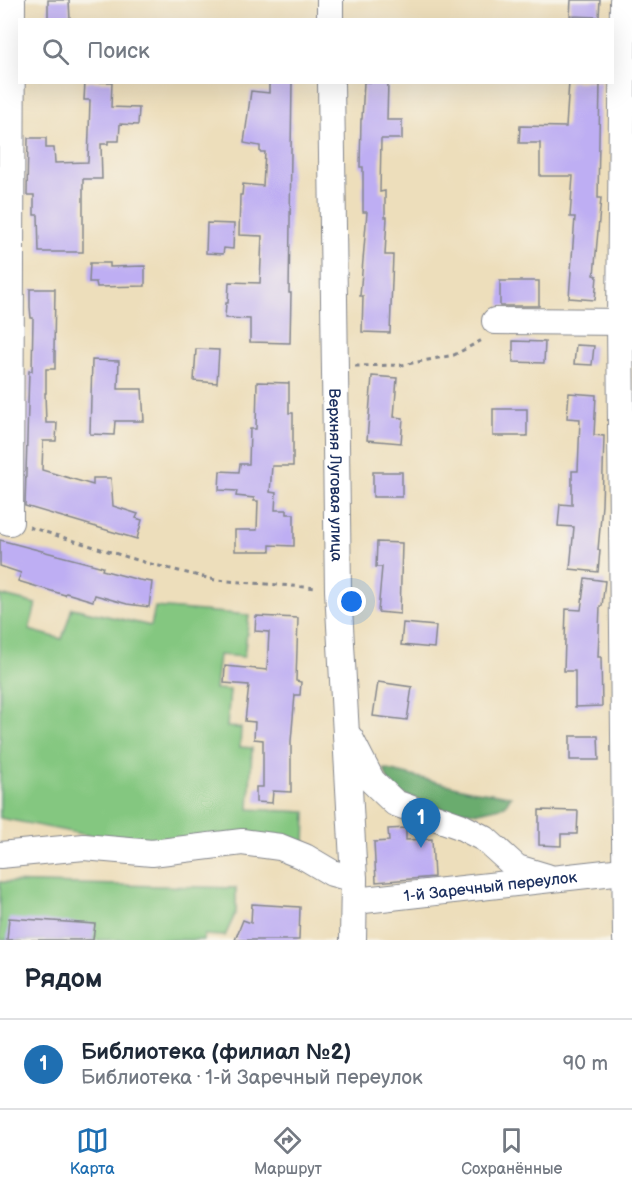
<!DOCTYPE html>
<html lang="ru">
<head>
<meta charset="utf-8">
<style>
	body { margin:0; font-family:"Balsamiq Sans",sans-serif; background:#f6f6f7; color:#1f2937 }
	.you { position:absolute; left:352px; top:602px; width:21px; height:21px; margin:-15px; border:4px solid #fff; border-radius:50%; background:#1a73e8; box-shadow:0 0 0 9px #1a73e833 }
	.badge { display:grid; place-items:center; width:39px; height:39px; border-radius:50%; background:#1f6fb2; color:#fff; font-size:20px; font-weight:700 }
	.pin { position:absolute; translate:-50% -50px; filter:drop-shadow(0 2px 3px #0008) }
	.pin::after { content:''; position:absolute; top:32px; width:21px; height:18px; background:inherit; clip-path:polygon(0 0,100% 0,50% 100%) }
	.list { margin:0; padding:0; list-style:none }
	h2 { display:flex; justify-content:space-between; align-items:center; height:78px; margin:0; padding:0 24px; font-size:26px }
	h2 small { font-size:20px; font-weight:400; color:#747a83 }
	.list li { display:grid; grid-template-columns:39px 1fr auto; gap:18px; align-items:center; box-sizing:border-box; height:90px; padding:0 24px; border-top:2px solid #e0e1e3 }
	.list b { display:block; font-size:22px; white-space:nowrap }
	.list p { margin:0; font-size:20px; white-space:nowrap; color:#747a83 }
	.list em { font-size:20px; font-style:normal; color:#747a83 }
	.icon { flex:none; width:33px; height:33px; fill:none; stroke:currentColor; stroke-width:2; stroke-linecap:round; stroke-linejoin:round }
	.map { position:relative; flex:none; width:632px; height:940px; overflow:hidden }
	.search { position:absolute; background:#fff; box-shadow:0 6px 24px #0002; left:18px; right:18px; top:18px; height:66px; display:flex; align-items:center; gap:15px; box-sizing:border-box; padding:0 21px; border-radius:0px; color:#747a83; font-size:22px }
	.sheet { height:168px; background:#fff }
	nav { display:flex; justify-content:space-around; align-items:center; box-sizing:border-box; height:84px; border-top:2px solid #e0e1e3; background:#fff; font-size:16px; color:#747a83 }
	nav a { display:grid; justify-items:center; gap:3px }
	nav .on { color:#1f6fb2 }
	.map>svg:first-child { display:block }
</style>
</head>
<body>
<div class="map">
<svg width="632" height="940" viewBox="0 0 632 940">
	<rect width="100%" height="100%" fill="#f7f3e8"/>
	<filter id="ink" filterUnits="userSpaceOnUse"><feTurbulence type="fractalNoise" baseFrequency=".0167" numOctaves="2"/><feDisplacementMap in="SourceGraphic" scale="12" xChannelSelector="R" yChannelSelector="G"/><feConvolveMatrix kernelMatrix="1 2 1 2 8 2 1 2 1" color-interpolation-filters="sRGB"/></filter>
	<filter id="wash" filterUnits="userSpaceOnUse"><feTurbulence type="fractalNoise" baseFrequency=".008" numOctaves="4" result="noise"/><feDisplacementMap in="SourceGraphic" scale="24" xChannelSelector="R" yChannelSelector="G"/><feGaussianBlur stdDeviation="1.35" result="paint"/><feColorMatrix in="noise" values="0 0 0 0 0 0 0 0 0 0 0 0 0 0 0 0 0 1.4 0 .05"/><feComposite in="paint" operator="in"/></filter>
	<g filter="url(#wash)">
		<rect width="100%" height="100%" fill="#eddebb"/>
		<path fill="#84c780" stroke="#507b6f" stroke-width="1.5" d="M0 595 36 604 29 630 62 639 72 608 151 626 155 607 249 615 244 657 219 655 215 689 230 690 227 727 241 728 240 747 252 748 249 809 306 812 305 846 152 843 112 840 0 818Z
			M0 882 236 888V912L225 936 204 935 203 940H0Z"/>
		<path fill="#6bac6e" stroke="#436e66" stroke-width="1.5" d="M384 769 470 790 511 796 505 806 479 812 444 810 392 790Z"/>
		<g id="blocks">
			<path fill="#beaef3" d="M48 0H69L70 20H48Z
				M571 0H600L599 17 570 16Z
				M85 82H112L111 107 139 108 138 125 120 124 119 141H108V144H101L102 179H83V252H39L38 215H34V195H27L28 138H46V148H54L55 163 88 162 90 100H84Z
				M269 82H292L289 293H291L290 343 250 342V319L225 318 226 303H228L229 282 260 283 262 236 239 235 240 195H242L243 184 263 186 265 152H260V146L244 143 251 91 269 93Z
				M364 82H388L387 120H402V139H381L380 192 385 191V217H387L385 255H393L390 333 362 332 363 296H360L367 212H363V167H360L361 119H362Z
				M569 82H600L598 198H601L594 275 597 276 595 300 569 298 575 217H570L573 176H540V143H519L520 126 566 127Z
				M207 223 234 224 233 249 224 248 223 254 206 253Z
				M90 263H110V267L145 266V286L97 287 96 282H89Z
				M500 281H539V306H500Z
				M30 289H55L54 351H55V369H46V393H45L46 423H57L56 441H43L42 470 93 485V478H111L113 506 138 514 136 518 142 520 137 539 25 506 29 371H32L33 318H31L30 307Z
				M513 341 545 342 544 363 513 362Z
				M576 345 594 346 592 365 574 364Z
				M196 349 219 350 217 383 194 381Z
				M92 360 119 361 118 389H142L144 421H115L114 435 90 434Z
				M372 376 397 378 394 417 403 418 401 443 367 440Z
				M257 382 289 383V413H293V466H272L270 492 276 493 275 510H287V514H294V546L270 545V551H235V530H257L258 501H254V498L236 496 237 491 219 490 220 471 239 472 240 464H249L250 429H256Z
				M569 393 596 395 594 435 604 436 602 505 598 550H600L598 572 570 569 574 527 558 526 560 504 572 505V471H578L580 419 567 418Z
				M493 409H527V436H493Z
				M373 472H402V497H373Z
				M0 540 103 567 102 570 139 580 152 582 149 607 127 604 95 595 93 601 66 593 65 595 18 581 21 573 0 566Z
				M377 542 402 543 400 614 378 612 382 567H376Z
				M585 578 605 581 602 606H600L598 657H601L602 706 575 707V671H564L566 609 581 610Z
				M256 616 298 618 296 681 301 682 300 695H295L291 741V792L273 791 272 803 256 802V787H263V740L254 739 255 722 245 721 249 685 224 683 225 666 267 670 269 632 255 631Z
				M403 623 436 626 434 648 401 645Z
				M378 682 412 687 407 720 373 716Z
				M570 736H598L599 760H570Z
				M539 810 578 811 577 834H561V846L539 845Z
				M406 828V840L432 839 434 877 376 882 374 842 389 841 388 829Z
				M252 904 300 907 299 940H235L243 920 251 923Z
				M9 918 95 924 93 940H7Z"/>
		</g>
	</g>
	<g filter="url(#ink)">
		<use href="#blocks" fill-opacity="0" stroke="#84868c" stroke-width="1.5"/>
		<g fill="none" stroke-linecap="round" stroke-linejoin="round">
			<g stroke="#84868c" stroke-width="28">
				<g id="minor">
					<path d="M330 0V20"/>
					<path d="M623 0 620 322 626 940"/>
					<path id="s1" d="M331 82 338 590 354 879 353 940"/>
					<path d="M495 321 632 322"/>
					<path d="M0 519 10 522 12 0"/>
					<path d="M350 738 372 781 395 803 460 826 485 839 517 868 547 877"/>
					<path d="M0 855 84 847 152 853 242 842 280 847 305 857 332 873 354 879"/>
					<path id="s2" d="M355 901 632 870"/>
				</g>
			</g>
			<path stroke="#84868c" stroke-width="3" stroke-dasharray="4.5 4.5" stroke-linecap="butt" d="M355 366 402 365 454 355 484 339
				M29 527 147 563 215 580 318 588"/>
			<use href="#minor" stroke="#fff" stroke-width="26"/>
		</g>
	</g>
	<g text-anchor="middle" stroke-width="5" stroke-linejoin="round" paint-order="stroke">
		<g font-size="16" fill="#1b2f5e" stroke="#f7f3e8">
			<text dy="6" stroke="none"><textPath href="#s1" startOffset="393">Верхняя Луговая улица</textPath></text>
			<text dy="6" stroke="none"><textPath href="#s2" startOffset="136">1-й Заречный переулок</textPath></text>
		</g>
	</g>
</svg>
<div class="you"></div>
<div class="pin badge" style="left:421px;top:848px">1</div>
<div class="search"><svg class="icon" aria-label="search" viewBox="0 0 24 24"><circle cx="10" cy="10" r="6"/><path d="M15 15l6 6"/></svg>Поиск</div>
</div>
<section class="sheet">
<h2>Рядом<small></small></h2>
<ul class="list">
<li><span class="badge">1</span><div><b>Библиотека (филиал №2)</b><p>Библиотека · 1-й Заречный переулок</p></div><em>90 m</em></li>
</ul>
</section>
<nav>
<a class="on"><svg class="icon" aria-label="map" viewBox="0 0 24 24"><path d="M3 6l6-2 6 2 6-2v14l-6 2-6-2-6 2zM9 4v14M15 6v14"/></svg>Карта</a>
<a><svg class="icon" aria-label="directions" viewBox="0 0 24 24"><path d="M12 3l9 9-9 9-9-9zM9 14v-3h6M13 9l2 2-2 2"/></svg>Маршрут</a>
<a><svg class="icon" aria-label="saved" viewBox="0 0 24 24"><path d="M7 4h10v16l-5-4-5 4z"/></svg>Сохранённые</a>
</nav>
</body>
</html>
